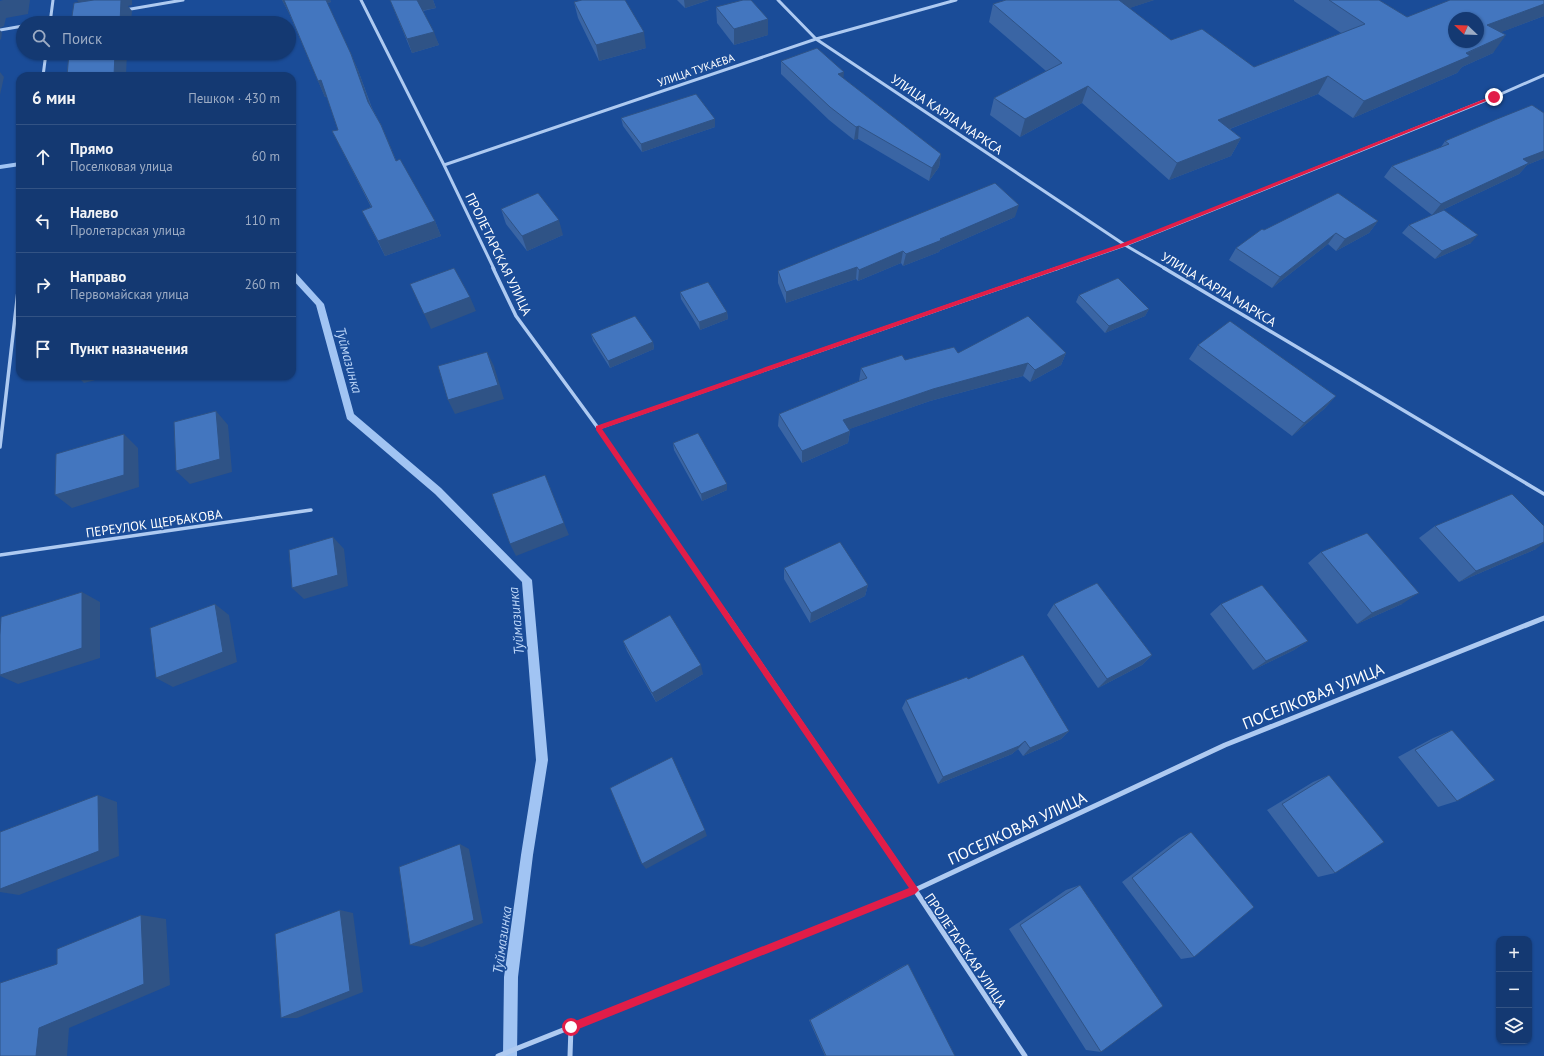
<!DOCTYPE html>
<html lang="ru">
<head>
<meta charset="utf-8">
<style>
	body { margin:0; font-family:"PT Sans",sans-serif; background:#21447a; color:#f1f3f6 }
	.controls { position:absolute; right:12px; bottom:12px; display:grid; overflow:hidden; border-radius:8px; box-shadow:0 1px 3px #0004 }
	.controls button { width:36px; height:36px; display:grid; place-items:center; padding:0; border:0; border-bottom:1px solid #335384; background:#143972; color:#f1f3f6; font:20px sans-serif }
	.compass { position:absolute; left:1448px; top:12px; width:36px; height:36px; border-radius:50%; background:#143972; box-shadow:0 1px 3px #0004; rotate:293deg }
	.stop { position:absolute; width:12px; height:12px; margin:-9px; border:3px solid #e11d48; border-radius:50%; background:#fff }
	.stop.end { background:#e11d48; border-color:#fff; box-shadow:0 1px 4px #0008 }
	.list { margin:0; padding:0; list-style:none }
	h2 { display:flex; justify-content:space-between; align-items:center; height:52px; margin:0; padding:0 16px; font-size:17px }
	h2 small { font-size:13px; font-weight:400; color:#9dacc4 }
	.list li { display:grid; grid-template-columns:26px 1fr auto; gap:12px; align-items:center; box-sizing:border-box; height:64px; padding:0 16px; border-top:1px solid #335384 }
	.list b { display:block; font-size:15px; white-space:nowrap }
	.list p { margin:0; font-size:13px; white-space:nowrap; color:#9dacc4 }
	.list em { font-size:13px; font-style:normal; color:#9dacc4 }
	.icon { flex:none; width:22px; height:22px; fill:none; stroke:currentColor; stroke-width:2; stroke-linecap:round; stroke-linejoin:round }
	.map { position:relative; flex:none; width:1544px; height:1056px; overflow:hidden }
	.search { position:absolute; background:#143972; box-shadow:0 1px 3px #0004; left:16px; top:16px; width:280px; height:44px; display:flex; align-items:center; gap:10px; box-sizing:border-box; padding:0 14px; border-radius:22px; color:#9dacc4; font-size:15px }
	.panel { position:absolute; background:#143972; box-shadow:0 1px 3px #0004; left:16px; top:72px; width:280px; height:308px; border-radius:12px }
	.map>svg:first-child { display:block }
</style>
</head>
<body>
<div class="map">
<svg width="1544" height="1056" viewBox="0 0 1544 1056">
	<rect width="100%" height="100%" fill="#1a4c98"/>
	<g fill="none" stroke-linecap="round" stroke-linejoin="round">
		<path fill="#a1c4f3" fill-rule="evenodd" d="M20 162V166L0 169V165Z
			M292 271 295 272 324 304 354 414 441 488 532 580 548 760 533 855 518 977 517 1056H503L504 977 521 855 536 760 522 582 435 494 347 419 316 305 292 279Z"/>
		<path stroke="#aecaf1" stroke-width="3" d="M361 0 444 165 494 269
			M778 0 816 39 1125 245 1166 269
			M125 10 183 0
			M43 23 76 18
			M50 23 53 0
			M0 30 23 26
			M43 76 46 53
			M444 165 816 39 956 0
			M1056 269 1125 245 1494 97 1544 75"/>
		<path stroke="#aecaf1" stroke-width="3.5" d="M493 268 516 316 598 428 726 614
			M1164 268 1544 494
			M598 428 1058 268
			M0 447 20 274
			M0 555 311 510"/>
		<path stroke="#aecaf1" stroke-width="5" d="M725 613 915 890 1025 1056
			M498 1056 915 890 1225 745 1544 618
			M570 1056 571 1027"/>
	</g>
	<path fill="#3a65a4" d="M282 0H330L331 2 327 3 358 70 372 108 381 125 396 160 435 221 441 236 385 256 362 211 371 207 332 131 338 130 327 97H325L289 13Z
		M390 0H433L436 8 423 11 439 45 412 53Z
		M677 0H709L685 8Z
		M1006 0H1154L1129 8 1171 40 1254 67 1341 33 1294 1V0H1379L1407 17 1544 0V16L1501 32 1493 53 1462 67 1457 73 1353 118 1318 94 1230 129 1241 138 1231 156 1169 180 1082 103 1020 137 990 115 994 98 1046 71 989 22 993 4Z
		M574 2 646 48 599 61 578 18Z
		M716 7 768 19V35L734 45 717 23Z
		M781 61 843 78 941 154 939 167 929 181 858 139 854 140 829 120 781 74Z
		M1544 113V158L1527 165 1519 174 1432 215 1471 243 1435 259 1402 233 1409 225 1432 215 1384 177 1392 166 1441 147 1445 141Z
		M621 118 715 119V127L642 152 623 126Z
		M501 209 563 235 527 251 506 224Z
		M1015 217 940 250 939 252 903 266 901 263 858 281 856 279 786 303 778 283V271Z
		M1378 221 1369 233 1336 251 1328 244 1272 288 1229 260 1236 248 1264 230Z
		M680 292 727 312 728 319 700 330 681 299Z
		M1079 295 1149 309 1145 316 1105 333 1076 302Z
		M591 334 653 342 654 349 610 368 593 341Z
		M1198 345 1336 396 1324 409 1292 436 1189 359Z
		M958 353H1066L1061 365 1030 382 1023 376 930 401 849 429 850 431 848 443 802 463 778 426 779 414 859 381 861 368 905 360Z
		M673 443 727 490 702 501 674 450Z
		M1435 526 1536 549 1459 582 1419 538Z
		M1321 552 1402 604 1357 624 1308 563Z
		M784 568 868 585 865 596 810 623 784 579Z
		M1054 604 1152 655 1142 665 1098 688 1047 615Z
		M1221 604 1308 641 1294 650 1253 670 1210 614Z
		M623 641 703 674 656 702 627 651Z
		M968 679 1069 731 1061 739 1023 756 1018 749 1012 754 938 784 902 708 906 700Z
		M1452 730 1457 801 1438 807 1398 757 1433 738Z
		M1329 775 1335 873 1318 877 1267 810 1313 782Z
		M1191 832 1194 957 1181 959 1122 882 1179 838Z
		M1080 885 1101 1052 1086 1050 1009 929 1066 890Z
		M908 964 955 1056H825L809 1020 903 966Z"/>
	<path fill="#2f5386" d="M3 0H30L28 14 6 18 4 26 0 28V1Z
		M77 0H132V5L128 6 132 11 131 23H120L86 13Z
		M282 0H284L290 13H289Z
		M326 0H330L331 2 327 3Z
		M416 0H433L436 8 420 11Z
		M684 0H709L685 8Z
		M1114 0H1154L1109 15Z
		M1544 4V16L1478 41 1487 25Z
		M768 19V35L734 45V29Z
		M0 30 2 33 1 40 0 39Z
		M434 32 439 45 412 53 407 39Z
		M644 32 646 48 599 61 596 45Z
		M1506 35 1493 53 1462 67 1457 73 1353 118 1364 101Z
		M115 53H127L126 76H114Z
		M351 54 358 70 375 118 368 102Z
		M0 72 4 77 0 95Z
		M844 72 843 84 838 74Z
		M1328 76 1318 94 1209 137 1218 120Z
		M321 80 329 96 325 97 318 81Z
		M1088 86 1082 103 1020 137 1025 119Z
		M715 119V127L642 152 641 144Z
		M381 125 388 140 402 176 396 161Z
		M859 126 858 139 854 140 856 127Z
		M1241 138 1231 156 1169 180 1177 163Z
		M1544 151V158L1527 165 1519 174 1432 215 1441 204 1523 159Z
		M941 154 939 167 929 181 932 168Z
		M1019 205 1015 217 940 250 939 252 903 266 906 254Z
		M559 220 563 235 527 251 522 236Z
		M435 221 441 236 385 256 378 241Z
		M1378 221 1369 233 1336 251 1345 239Z
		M1336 233 1328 244 1272 288 1280 277Z
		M1478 235 1471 243 1435 259 1442 251Z
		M903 251 901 263 858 281 859 270Z
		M857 267 856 279 786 303V292Z
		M470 297 476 311 431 329 424 314Z
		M1149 309 1145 316 1105 333 1109 326Z
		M727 312 728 319 700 330 699 322Z
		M653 342 654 349 610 368 608 361Z
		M487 352 494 366 504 399 455 414 448 400Z
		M1066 353 1061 365 1030 382 1035 370Z
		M1028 363 1023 376 930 401 841 432 843 420 933 389Z
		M77 376H111L84 383Z
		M1336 396 1324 409 1292 436 1304 423Z
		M216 411 228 425 232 472 190 484 176 471Z
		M850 431 848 443 802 463V451Z
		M124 434 138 448 139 487 72 508 55 495Z
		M727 484V490L702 501 701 494Z
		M550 488 569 535 516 556 510 544Z
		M333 537 344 549 348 586 304 599 292 588Z
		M1544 542V543L1536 549 1459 582 1476 571Z
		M868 585 865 596 810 623 811 613Z
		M82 592 100 602V658L18 684 0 676V675Z
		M1419 593 1402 604 1357 624 1372 613Z
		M215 604 229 615 237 662 173 687 156 678Z
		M1308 641 1294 650 1253 670 1266 661Z
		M1152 655 1142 665 1098 688 1107 679Z
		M701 665 703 674 656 702 652 693Z
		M1069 731 1061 739 1023 756 1030 748Z
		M1025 741 1018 749 1012 754 938 784 943 777Z
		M98 795 117 802 119 856 19 895 0 892V889Z
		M705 830 707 836 646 869 642 864Z
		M460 844 469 849 483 923 422 947 410 945Z
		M340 910 353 913 363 992 297 1018H281Z
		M141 915 166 919 170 985 69 1028 67 1056H36L39 1028Z"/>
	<path fill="#4376bf" stroke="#2f5386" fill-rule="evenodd" d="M94 0H121L120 23H71L74 3Z
		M284 0H326L351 54 368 102 381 125 396 161 400 159 435 221 378 241 362 211 372 207 332 131 338 130 321 80 318 81Z
		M390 0H417L434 32 407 39Z
		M582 0H625L644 32 596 45 574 2Z
		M743 0H751L768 19 734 29 716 7Z
		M1006 0H1119L1171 40 1202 29 1254 67 1365 24 1329 0H1379L1407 17 1450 0H1544V4L1487 25 1506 35 1466 53 1470 56 1364 101 1328 76 1218 120 1241 138 1177 163 1088 86 1025 119 994 98 1062 63 993 4ZM1454 18H1478V42H1454Z
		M817 48 844 72 838 74 941 154 932 168 859 126 856 127 830 107 781 61Z
		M69 53H115L114 76H67Z
		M696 94 715 119 641 144 621 118Z
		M1532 105 1544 113V151L1523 159 1529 163 1441 204 1392 166 1449 144 1445 141 1497 119Z
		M995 183 1019 205 940 239 942 240 906 254 903 251 859 270 857 267 786 292 778 271Z
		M538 193 559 220 522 236 501 209Z
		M1338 193 1378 221 1345 239 1336 233 1280 277 1236 248 1262 229 1264 230Z
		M1444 210 1478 235 1442 251 1409 225Z
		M454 268 470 297 424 314 410 284Z
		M1118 278 1149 309 1109 326 1079 295Z
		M708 282 727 312 699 322 680 292Z
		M635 316 653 342 608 361 591 334Z
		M1028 316 1066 353 1035 370 1028 363 933 389 843 420 850 431 802 451 779 414 867 378 861 368 902 355 905 360 954 347 958 353Z
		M1230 321 1336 396 1304 423 1198 345Z
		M487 352 498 385 448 400 438 366Z
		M216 411 220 459 176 471 174 422Z
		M698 433 727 484 701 494 673 443Z
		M124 434V475L55 495 56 454Z
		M545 475 564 523 510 544 492 494Z
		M1512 494 1544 526V542L1476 571 1435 526Z
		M1367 533 1419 593 1372 613 1321 552Z
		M333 537 338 575 292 588 289 550Z
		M840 542 868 585 811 613 784 568Z
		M1097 583 1152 655 1107 679 1054 604Z
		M1262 585 1308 641 1266 661 1221 604Z
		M82 592V648L0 675V635L1 617Z
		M215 604 223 652 156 678 150 628Z
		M670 615 701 665 652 693 623 641Z
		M1023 655 1069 731 1030 748 1025 741 1019 746 943 777 906 700 967 677 968 679Z
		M1452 730 1495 780 1457 801 1415 750Z
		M672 757 705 830 642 864 610 788Z
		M1329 775 1384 842 1335 873 1282 804Z
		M98 795 99 851 0 889V832Z
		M1191 832 1254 907 1194 957 1132 878Z
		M460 844 474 920 410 945 399 867Z
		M1080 885 1163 1006 1101 1052 1020 925Z
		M340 910 350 991 281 1018 275 934Z
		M141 915 144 984 39 1028 36 1056H0V983L57 964V949Z
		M908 964 955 1056H826L810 1020Z"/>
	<path fill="#e11d48" d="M1492 96 1496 97 1126 246 602 429 919 890 915 894 571 1032 568 1030V1024L909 888 596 430V426L1123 243Z"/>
	<g text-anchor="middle" stroke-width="3" stroke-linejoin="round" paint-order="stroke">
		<g font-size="11" fill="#fff" stroke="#1a4c98">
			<text transform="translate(696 70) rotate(-19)" y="4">УЛИЦА ТУКАЕВА</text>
		</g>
		<g font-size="13" fill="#fff" stroke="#1a4c98">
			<text transform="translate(947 114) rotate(34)" y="5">УЛИЦА КАРЛА МАРКСА</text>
			<text transform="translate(499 254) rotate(64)" y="5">ПРОЛЕТАРСКАЯ УЛИЦА</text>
			<text transform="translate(1219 289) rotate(31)" y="5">УЛИЦА КАРЛА МАРКСА</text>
			<text transform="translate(154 523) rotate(-8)" y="5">ПЕРЕУЛОК ЩЕРБАКОВА</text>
			<text transform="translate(966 950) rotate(56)" y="5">ПРОЛЕТАРСКАЯ УЛИЦА</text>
		</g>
		<g font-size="14" font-style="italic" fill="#bad4f7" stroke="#1a4c98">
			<text transform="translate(349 360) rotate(75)" y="5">Туймазинка</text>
			<text transform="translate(516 621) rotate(-95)" y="5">Туймазинка</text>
			<text transform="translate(502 940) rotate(-82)" y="5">Туймазинка</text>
		</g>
		<g font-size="16" fill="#fff" stroke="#1a4c98">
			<text transform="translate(1313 696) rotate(-22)" y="6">ПОСЕЛКОВАЯ УЛИЦА</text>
			<text transform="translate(1017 828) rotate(-25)" y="6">ПОСЕЛКОВАЯ УЛИЦА</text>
		</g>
	</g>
</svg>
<div class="controls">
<button>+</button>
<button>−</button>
<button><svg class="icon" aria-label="layers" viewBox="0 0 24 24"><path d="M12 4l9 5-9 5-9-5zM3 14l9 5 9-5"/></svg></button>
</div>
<svg class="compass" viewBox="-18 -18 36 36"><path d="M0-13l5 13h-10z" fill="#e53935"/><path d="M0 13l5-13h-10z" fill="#9dacc4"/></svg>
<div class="stop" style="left:571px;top:1027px"></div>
<div class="stop end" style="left:1494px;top:97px"></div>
<div class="search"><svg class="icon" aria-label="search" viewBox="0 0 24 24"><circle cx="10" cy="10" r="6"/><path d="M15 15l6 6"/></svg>Поиск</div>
<section class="panel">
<h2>6 мин<small>Пешком · 430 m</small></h2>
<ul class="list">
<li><svg class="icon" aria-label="ahead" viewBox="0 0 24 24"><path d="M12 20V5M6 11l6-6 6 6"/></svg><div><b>Прямо</b><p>Поселковая улица</p></div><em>60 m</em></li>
<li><svg class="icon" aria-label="left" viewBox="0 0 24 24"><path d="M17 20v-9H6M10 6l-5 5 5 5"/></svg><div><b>Налево</b><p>Пролетарская улица</p></div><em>110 m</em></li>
<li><svg class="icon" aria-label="right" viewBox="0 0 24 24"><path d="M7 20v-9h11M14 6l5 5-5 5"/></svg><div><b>Направо</b><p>Первомайская улица</p></div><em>260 m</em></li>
<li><svg class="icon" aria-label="arrive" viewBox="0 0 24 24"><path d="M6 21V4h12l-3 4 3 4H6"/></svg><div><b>Пункт назначения</b></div></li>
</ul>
</section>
</div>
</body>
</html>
